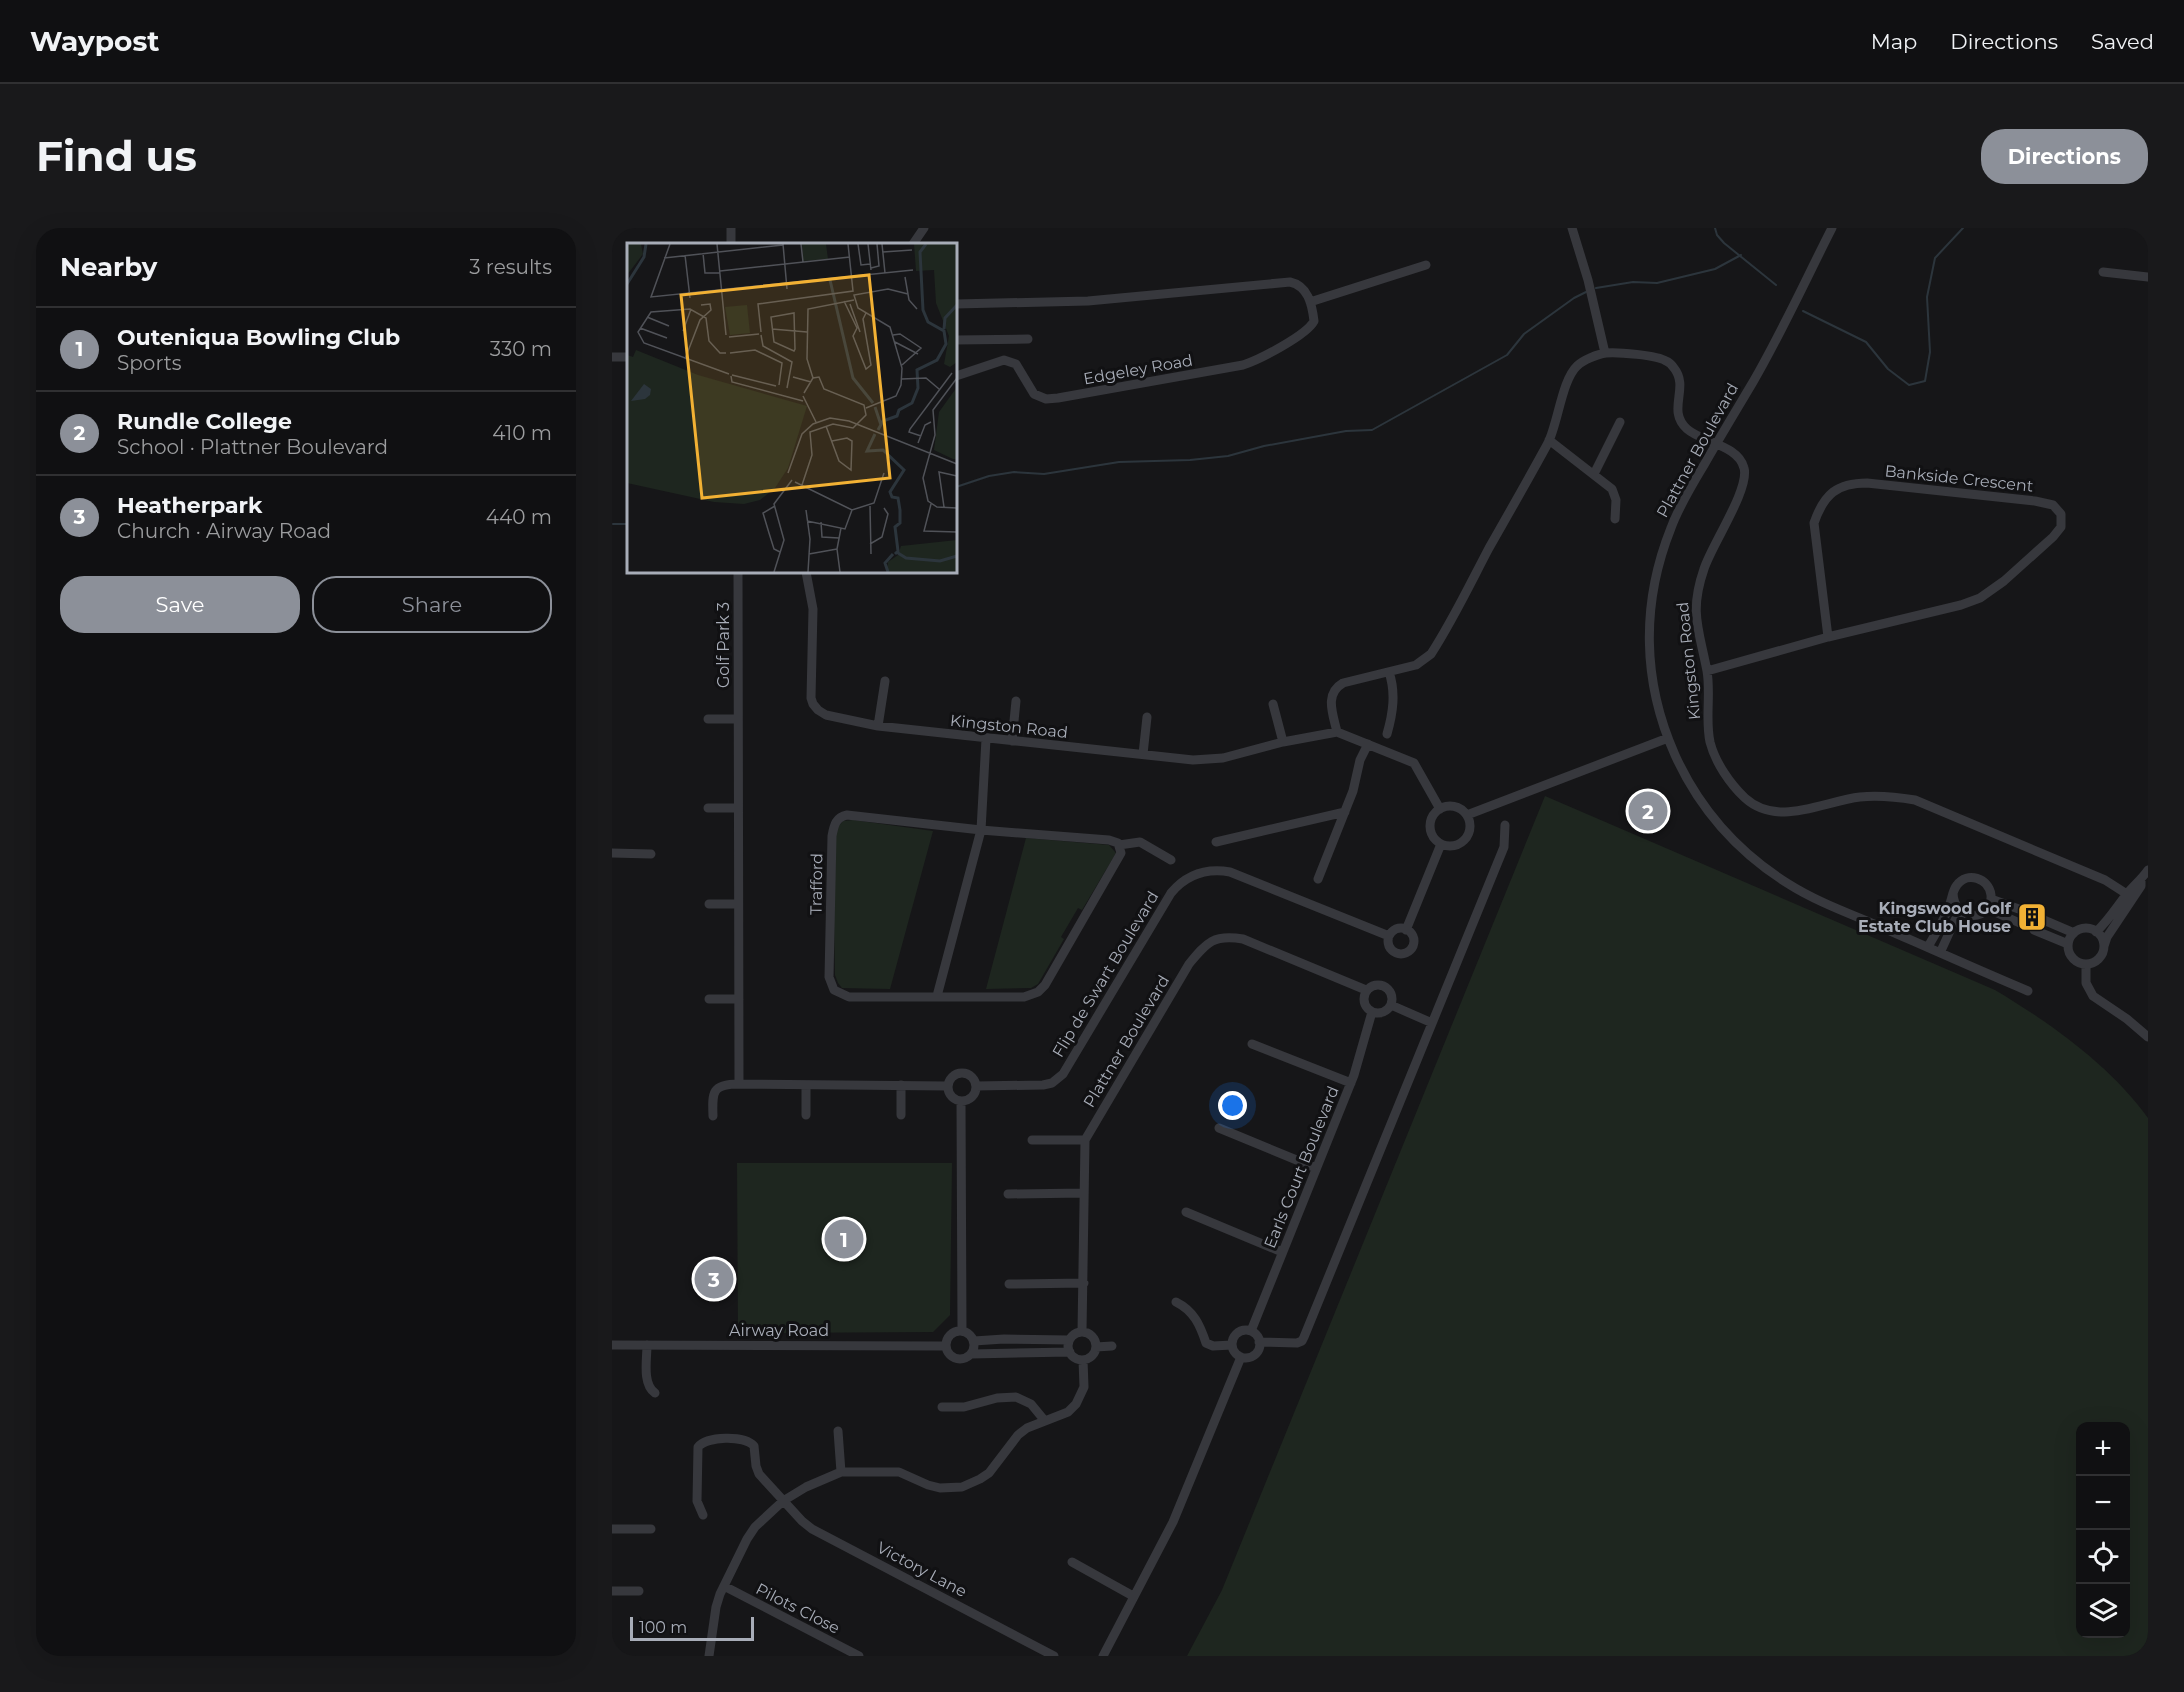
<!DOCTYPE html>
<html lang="en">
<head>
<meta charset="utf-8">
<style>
	body { margin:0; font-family:Montserrat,sans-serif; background:#19191b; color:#f1f3f6 }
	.controls { position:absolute; right:18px; bottom:18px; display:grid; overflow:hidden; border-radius:12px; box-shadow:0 6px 24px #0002 }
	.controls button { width:54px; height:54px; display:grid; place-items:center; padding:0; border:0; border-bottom:2px solid #303032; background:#101012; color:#f1f3f6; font:30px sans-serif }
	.scale { position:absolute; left:18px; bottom:15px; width:124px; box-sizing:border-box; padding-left:6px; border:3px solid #a8adb8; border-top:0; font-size:16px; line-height:21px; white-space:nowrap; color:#a8adb8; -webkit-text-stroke:4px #111113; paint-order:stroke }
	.you { position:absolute; left:621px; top:878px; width:21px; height:21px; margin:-15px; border:4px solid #fff; border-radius:50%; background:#1a73e8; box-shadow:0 0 0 9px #1a73e833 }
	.badge { display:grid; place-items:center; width:39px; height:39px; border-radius:50%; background:#8c9099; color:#fff; font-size:20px; font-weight:700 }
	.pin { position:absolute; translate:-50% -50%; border:3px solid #fff; box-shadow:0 2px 6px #0006 }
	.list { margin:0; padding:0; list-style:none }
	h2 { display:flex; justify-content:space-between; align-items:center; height:78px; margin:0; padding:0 24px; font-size:26px }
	h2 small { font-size:20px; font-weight:400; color:#9c9d9f }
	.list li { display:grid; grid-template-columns:39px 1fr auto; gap:18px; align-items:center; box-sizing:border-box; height:84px; padding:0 24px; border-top:2px solid #303032 }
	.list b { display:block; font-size:22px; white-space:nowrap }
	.list p { margin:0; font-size:20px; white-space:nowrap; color:#9c9d9f }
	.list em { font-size:20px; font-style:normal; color:#9c9d9f }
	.actions { display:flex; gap:12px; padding:18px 24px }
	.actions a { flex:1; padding:14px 0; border:2px solid #8c9099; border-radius:24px; text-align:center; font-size:21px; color:#8c9099 }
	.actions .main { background:#8c9099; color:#fff }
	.icon { flex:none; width:33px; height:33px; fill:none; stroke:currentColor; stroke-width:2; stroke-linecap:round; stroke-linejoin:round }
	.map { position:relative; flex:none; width:1536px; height:1428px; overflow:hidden; border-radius:24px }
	header { display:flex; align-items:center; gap:36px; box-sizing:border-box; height:84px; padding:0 30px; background:#101012; border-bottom:2px solid #303032 }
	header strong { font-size:28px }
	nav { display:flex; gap:33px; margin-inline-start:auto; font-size:21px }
	.intro { display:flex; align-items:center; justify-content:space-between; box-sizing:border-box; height:144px; padding:0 36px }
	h1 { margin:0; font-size:42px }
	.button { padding:15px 27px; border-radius:24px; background:#8c9099; color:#fff; font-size:21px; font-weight:700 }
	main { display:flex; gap:36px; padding:0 36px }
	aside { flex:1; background:#101012; border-radius:24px; box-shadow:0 6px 24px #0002 }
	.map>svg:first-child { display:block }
</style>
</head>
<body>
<header>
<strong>Waypost</strong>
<nav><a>Map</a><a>Directions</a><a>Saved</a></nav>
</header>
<div class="intro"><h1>Find us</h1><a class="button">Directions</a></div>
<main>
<aside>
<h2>Nearby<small>3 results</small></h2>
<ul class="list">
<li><span class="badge">1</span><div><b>Outeniqua Bowling Club</b><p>Sports</p></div><em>330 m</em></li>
<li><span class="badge">2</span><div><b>Rundle College</b><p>School · Plattner Boulevard</p></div><em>410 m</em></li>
<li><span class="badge">3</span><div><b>Heatherpark</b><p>Church · Airway Road</p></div><em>440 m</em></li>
</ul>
<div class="actions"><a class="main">Save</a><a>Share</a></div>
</aside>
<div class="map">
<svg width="1536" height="1428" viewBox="0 0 1536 1428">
	<rect width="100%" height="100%" fill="#161618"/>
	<path fill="#1e261f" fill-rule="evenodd" d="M933 568 1383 762C1438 795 1498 837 1536 890V1428H575L610 1362ZM1468 1198H1514V1406H1468Z
		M241 592 321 603 278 761 230 760 226 755 223 747 222 691 224 605 226 599 231 593Z
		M414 610 497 617 504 625 470 682 466 680 449 709 452 711 426 756 419 760 374 761Z
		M125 935H340L338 1087 321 1104 126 1105Z"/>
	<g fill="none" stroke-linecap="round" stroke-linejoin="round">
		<path stroke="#2c353c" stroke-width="2" d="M1103 0 1105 7 1112 15 1164 57
			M984 60 1021 54 1045 55 1103 41 1129 27
			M1191 83 1254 114 1276 141 1297 157 1313 153 1318 124 1315 69 1323 30 1351 0
			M344 259 377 248 402 244 432 246 507 234 578 232 616 228 652 218 734 203 760 202 895 127 912 106 962 70 974 64
			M1 296H16"/>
		<path stroke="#37383d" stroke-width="9" d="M119 0V16
			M960 0 976 52 993 125
			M1220 0C1194 51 1170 104 1141 154 1125 181 1108 209 1092 237 1080 257 1067 278 1059 300 1029 375 1030 453 1063 527 1087 580 1126 624 1175 655 1203 673 1236 685 1267 698 1317 720 1366 742 1416 763
			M301 16 312 0
			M1491 44 1536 49
			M698 74 814 37
			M344 76 476 73 678 54C696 58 700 76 702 93 695 107 647 132 631 137L446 170 434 171 422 166 404 136 392 132 344 148
			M344 112 416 111
			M0 129H16
			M937 212 1000 261 1004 272 1003 291
			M982 246 1008 194
			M126 344 127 856 336 858
			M194 344 201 381 199 470 201 476 206 482 214 487 266 498 581 532 611 530 671 514 725 504 802 535 828 581
			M1095 443 1216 409 1349 377 1368 370 1392 353 1441 309 1449 299V286L1441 277 1423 273 1255 255C1225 255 1212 266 1202 295L1216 409
			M661 476 671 514
			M96 491H126
			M266 498 273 453
			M725 504C721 486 712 466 731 455L804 437 819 426C841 392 858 356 877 320 897 285 917 250 936 215 946 195 950 152 965 138 971 132 986 126 994 125 1005 124 1045 127 1054 133 1057 134 1060 137 1062 140 1078 160 1054 182 1075 201 1091 215 1126 217 1132 240 1138 261 1099 318 1092 341 1077 384 1087 401 1095 443 1099 466 1093 491 1098 514 1103 534 1118 556 1133 570 1166 600 1212 573 1248 569 1267 567 1285 569 1303 572L1493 652 1521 670
			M775 506C781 485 784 465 777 444
			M400 513 404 473
			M531 526 535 489
			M818 598a20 20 0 1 1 40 0a20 20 0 1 1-40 0Z
			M96 580H126
			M235 587 369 602 497 612 506 615 509 625 433 757 426 764 412 769H237L222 762 217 749 220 608C222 597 224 589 235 587Z
			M855 587 1056 510
			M604 614 733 584
			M507 617 528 614 559 632
			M0 625 39 626
			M706 651 741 563 748 532 756 516
			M1379 671 1415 684
			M97 676H126
			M1376 681 1410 696
			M1427 690 1462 705
			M776 713a13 13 0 1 1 26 0a13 13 0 1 1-26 0Z
			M1456 718a18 18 0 1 1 36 0a18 18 0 1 1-36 0Z
			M794 702 829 616
			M1422 702 1456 716
			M1484 704C1496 693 1504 680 1514 667 1521 658 1529 652 1536 642
			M1492 718 1495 709 1529 658V653
			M1316 719C1323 706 1332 693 1337 678 1340 672 1340 663 1345 657 1355 643 1377 650 1379 667 1381 694 1342 695 1341 665
			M1328 725 1343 692 1351 685
			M1474 736V755L1481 768 1515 791 1536 809
			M752 771a14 14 0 1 1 28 0a14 14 0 1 1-28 0Z
			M325 768 369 602 374 511
			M97 771H127
			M779 777 820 795
			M640 816 739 855
			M336 859a14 14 0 1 1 28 0a14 14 0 1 1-28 0Z
			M364 858 431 857 440 855 451 846 559 665C575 646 595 640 618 644L777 708
			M349 873 350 1103
			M194 887V857
			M289 887V857
			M101 888C100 864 100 856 127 856
			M607 900 704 940
			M420 912H473
			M396 966 472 965
			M574 984 670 1024
			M397 1056 472 1055
			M564 1074C582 1083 588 1097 594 1115L601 1118 620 1117
			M620 1116a14 14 0 1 1 28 0a14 14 0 1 1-28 0Z
			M334 1117a14 14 0 1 1 28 0a14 14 0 1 1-28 0Z
			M639 1103 742 847 760 784
			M470 1104 473 912 577 736C595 714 602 706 631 711L754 762
			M456 1118a14 14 0 1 1 28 0a14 14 0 1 1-28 0Z
			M362 1113 392 1111 457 1112
			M647 1114 685 1115 690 1113 692 1109 892 619 893 597
			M0 1117 333 1118
			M35 1117C35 1131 30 1156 43 1165
			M484 1119 500 1118
			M359 1126 458 1124
			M330 1179H352L385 1170 404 1169 419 1176 433 1193
			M226 1203 229 1244
			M91 1287 85 1273 86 1219C95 1208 132 1207 142 1218L144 1238 147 1246 190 1293 200 1301 442 1428
			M0 1301H39
			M460 1334 521 1368
			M112 1358 247 1428
			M0 1363H27
			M97 1428 104 1379 108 1366 135 1311 143 1299 171 1273 194 1259 229 1244H287L316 1257 328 1260 350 1259 368 1251 377 1245 406 1207 415 1200 456 1184 464 1176 472 1159 471 1132
			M491 1428 561 1294 629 1129"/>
	</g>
	<defs>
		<g id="building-square" transform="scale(1.5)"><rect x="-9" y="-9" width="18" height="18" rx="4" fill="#f2b134" stroke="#111113"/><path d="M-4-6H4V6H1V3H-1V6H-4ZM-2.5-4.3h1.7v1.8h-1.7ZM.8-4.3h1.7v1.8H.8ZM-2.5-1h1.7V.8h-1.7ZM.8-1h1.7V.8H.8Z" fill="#111"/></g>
	</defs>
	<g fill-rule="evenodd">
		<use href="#building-square" x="1420" y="689"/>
	</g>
	<g text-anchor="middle" stroke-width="6" stroke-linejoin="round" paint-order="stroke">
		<g font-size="16" fill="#a8adb8" stroke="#111113">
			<text transform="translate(526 141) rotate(-10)" y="6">Edgeley Road</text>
			<text transform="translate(1085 222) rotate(-61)" y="6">Plattner Boulevard</text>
			<text transform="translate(1347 250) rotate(6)" y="6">Bankside Crescent</text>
			<text transform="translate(111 417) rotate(-90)" y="6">Golf Park 3</text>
			<text transform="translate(1076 433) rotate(-96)" y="6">Kingston Road</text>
			<text transform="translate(397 498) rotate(6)" y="6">Kingston Road</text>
			<text transform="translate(204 656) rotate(-89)" y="6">Trafford</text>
			<text transform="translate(493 746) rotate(-59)" y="6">Flip de Swart Boulevard</text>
			<text transform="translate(514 813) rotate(-59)" y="6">Plattner Boulevard</text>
			<text transform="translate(689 939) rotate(-68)" y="6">Earls Court Boulevard</text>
			<text x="167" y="1108">Airway Road</text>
			<text transform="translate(310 1341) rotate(28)" y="6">Victory Lane</text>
			<text transform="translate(186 1380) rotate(27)" y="6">Pilots Close</text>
		</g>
		<g font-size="16" font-weight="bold" fill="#a8adb8" stroke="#111113" text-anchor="end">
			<text x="1399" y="686">Kingswood Golf<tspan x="1399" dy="18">Estate Club House</tspan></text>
		</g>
	</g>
	<g transform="translate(15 15)">
		<rect width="330" height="330" fill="#161618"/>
		<path d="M0 1H14L16 11 0 32ZM175 1H199L201 16 176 18ZM287 1H330V119L323 124 317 121 322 93 309 60 307 27 289 28ZM120 62 123 90 103 92 98 64ZM9 107 71 132 180 163 161 225 148 245 133 257 117 261 87 259 0 240V112L6 114ZM330 144V216H326L307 207 312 169ZM330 297V329H260L261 319 271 312 274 303Z" fill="#1e261f"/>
		<path d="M17 141 24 146 23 152 18 156 4 158Z" fill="#2c353c"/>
		<path fill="none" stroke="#2c353c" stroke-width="3" d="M203 37 226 135 246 160M0 41 17 14 19 1M317 86 318 75 330 62M248 164 254 182M251 187 256 178 270 173 272 167 285 160 291 145 290 127 310 117 319 101 317 88 301 79 296 67 293 9 299 1M248 191 240 208 256 207 277 227 263 249 265 254 271 255 273 267V280L268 284 271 308 268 311M271 310 279 315 313 318 330 313M261 329 258 320 266 311"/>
		<path fill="none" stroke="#505258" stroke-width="1.5" d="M43 1 24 54 286 27M90 1 99 92M156 1 160 46M174 1 176 19M231 1 234 22 243 21M241 1 244 27M255 1 258 30M256 9 285 7M76 10 78 30H93M58 12 63 55M37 15 156 2M244 25 252 23 250 1M93 28 223 14M278 34 282 57 290 66M217 58 230 85 226 93 239 126 244 122 236 76 239 70M223 61 233 89M167 70 168 106 167 108 147 99 144 74ZM20 74 42 83M13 85 40 95M145 86 180 89M56 88 64 66M134 89 131 61 226 48 221 1M134 92 136 103 165 119 160 145M266 92 273 91 294 105 275 122M102 94 132 91M268 99 291 111M99 110H93L82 98 79 75 63 66 24 69 11 89 17 100 102 131M103 110 128 107 155 120 152 142M58 116 73 77 84 67 83 61 74 62M105 132 149 143M104 133 105 139 176 158M166 134 184 139M330 135 306 167 308 192 296 235 301 258 310 264 330 265M275 136 299 135 312 146M177 150 186 135 180 116 181 66 227 57M176 153 189 179M239 165 269 153 274 142 275 125 263 84 231 65 227 52 261 46 281 51M199 183 212 218 224 227 225 198 220 195 205 198M294 193 282 189 283 186 325 130M291 200 298 182 304 179M161 230 175 191 186 181 203 175 222 178 330 221M168 239 225 267 247 260 257 230M175 242 185 212 183 189 206 181 226 185 239 172 237 162 197 146 192 134 186 135M304 261 297 288 330 289M243 263 244 311M317 264 312 229 330 233M179 267 183 296 181 329M180 278 218 286 225 267M194 279 195 294 212 295M142 290 136 270 148 263M142 290 147 306 153 309M243 301 255 294 261 271 257 265M182 311 210 306M147 329 157 297 147 261 165 237M213 329 210 306 214 285"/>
		<path fill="#f2b134" fill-opacity="0.15" stroke="#f2b134" stroke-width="3" d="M242 32 263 235 75 255 54 52Z"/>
		<rect width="330" height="330" fill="none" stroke="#a8adb8" stroke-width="3"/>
	</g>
</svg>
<div class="controls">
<button>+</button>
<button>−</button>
<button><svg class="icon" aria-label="locate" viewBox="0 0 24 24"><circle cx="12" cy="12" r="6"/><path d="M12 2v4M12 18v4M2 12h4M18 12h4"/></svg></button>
<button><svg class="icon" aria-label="layers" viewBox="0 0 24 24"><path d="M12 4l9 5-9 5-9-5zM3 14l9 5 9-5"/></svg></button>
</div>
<div class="scale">100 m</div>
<div class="you"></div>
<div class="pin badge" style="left:232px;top:1011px">1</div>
<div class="pin badge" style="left:1036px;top:583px">2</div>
<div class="pin badge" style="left:102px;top:1051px">3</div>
</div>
</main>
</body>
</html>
